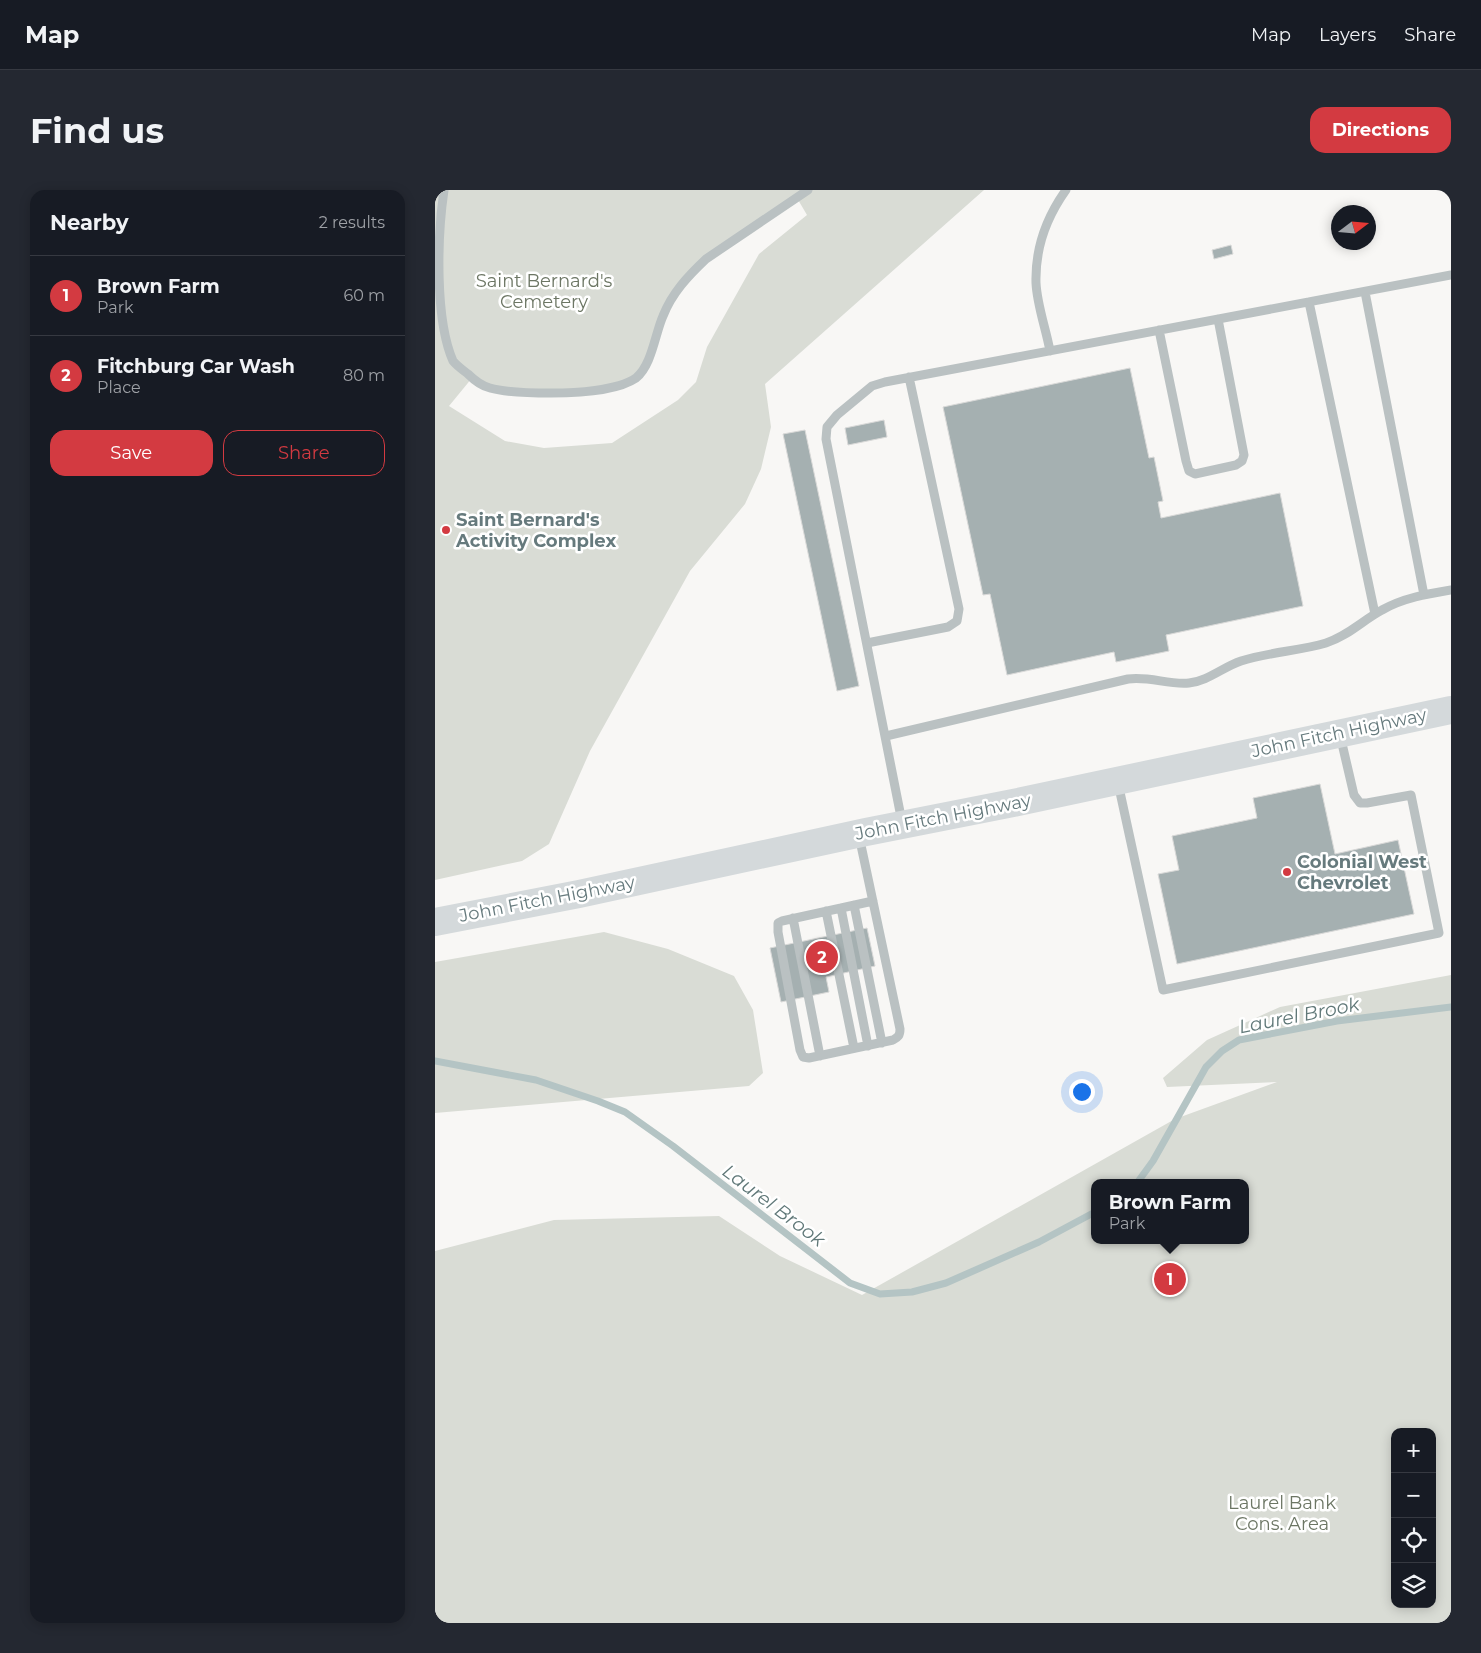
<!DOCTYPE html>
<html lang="en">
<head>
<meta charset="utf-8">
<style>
	body { margin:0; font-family:Montserrat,sans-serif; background:#242831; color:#f1f3f6 }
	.controls { position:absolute; right:15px; bottom:15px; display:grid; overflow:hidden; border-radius:10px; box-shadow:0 2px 12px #0003 }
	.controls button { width:45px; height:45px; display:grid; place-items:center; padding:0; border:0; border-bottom:1px solid #363941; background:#171b24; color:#f1f3f6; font:25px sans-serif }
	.compass { position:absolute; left:896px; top:15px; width:45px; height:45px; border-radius:50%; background:#171b24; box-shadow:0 2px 12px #0003; rotate:74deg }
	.you { position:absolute; left:646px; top:901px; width:18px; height:18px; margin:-12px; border:4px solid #fff; border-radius:50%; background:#1a73e8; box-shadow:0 0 0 8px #1a73e833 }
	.badge { display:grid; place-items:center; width:32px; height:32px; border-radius:50%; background:#d33a41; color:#fff; font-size:16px; font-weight:700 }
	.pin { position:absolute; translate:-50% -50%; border:2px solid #fff; box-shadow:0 1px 5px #0006 }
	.popup { position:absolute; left:656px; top:989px; width:158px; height:65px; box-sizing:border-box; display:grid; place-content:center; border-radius:10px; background:#171b24; filter:drop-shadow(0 1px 4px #0005); font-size:16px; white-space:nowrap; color:#9ea1a6 }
	.popup b { font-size:19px; color:#f1f3f6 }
	.popup::after { content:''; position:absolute; left:50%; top:100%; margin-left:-10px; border:10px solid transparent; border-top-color:#171b24 }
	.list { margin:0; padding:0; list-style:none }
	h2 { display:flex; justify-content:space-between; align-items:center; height:65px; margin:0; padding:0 20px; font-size:21px }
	h2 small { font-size:16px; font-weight:400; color:#9ea1a6 }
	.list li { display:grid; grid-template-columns:32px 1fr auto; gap:15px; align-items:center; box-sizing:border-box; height:80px; padding:0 20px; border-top:1px solid #363941 }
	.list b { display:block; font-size:19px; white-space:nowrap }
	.list p { margin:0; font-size:16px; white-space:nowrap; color:#9ea1a6 }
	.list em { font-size:16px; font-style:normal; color:#9ea1a6 }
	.actions { display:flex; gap:10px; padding:15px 20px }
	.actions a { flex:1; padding:11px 0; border:1px solid #d33a41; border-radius:15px; text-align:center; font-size:18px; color:#d33a41 }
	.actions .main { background:#d33a41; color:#fff }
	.icon { flex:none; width:28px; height:28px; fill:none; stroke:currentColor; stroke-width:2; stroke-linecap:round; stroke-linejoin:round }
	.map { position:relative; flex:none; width:1016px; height:1433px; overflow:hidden; border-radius:15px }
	header { display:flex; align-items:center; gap:30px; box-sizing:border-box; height:70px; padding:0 25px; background:#171b24; border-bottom:1px solid #363941 }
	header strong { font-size:24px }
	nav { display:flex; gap:28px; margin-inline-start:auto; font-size:18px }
	.intro { display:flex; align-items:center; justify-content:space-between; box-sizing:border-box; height:120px; padding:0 30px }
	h1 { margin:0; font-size:35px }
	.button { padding:12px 22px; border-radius:15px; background:#d33a41; color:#fff; font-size:18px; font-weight:700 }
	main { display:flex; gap:30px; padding:0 30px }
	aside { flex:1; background:#171b24; border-radius:15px; box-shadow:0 2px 12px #0003 }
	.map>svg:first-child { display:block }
</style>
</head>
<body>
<header>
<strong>Map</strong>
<nav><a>Map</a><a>Layers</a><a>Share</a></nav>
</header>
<div class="intro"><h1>Find us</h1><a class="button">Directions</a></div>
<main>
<aside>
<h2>Nearby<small>2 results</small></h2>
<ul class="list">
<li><span class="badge">1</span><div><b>Brown Farm</b><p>Park</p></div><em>60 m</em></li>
<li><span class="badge">2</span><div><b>Fitchburg Car Wash</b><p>Place</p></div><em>80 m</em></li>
</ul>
<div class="actions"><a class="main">Save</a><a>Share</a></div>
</aside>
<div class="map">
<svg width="1016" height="1433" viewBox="0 0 1016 1433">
	<rect width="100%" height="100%" fill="#f8f7f5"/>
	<path fill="#d9dcd5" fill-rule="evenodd" d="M0 0H549L330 194 336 237 326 279 310 314 255 381 155 561 114 654 87 671 0 690ZM362 8 372 25 324 64 272 157 261 192 243 210 177 253 109 258 70 251 14 216 37 188 55 198 143 203 199 189 219 154 240 101 271 69Z
		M169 742 233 759 299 786 318 820 328 883 314 896 0 923V772Z
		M1016 785V1433H0V1061L119 1030 284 1026 345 1066 427 1105 740 929 842 892 732 897 728 888 772 850 845 817ZM660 993H810V1050H660ZM960 1242H997V1414H960Z"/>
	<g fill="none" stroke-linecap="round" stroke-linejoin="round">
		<path stroke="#b4c4c4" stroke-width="7" d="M0 871 101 890 163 911 190 922 238 956 415 1093 445 1104 477 1102 511 1093 604 1052 660 1022
			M702 993 718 971 771 877 787 861 804 850 902 831 1016 817"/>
	</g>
	<path fill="#a5b0b1" stroke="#d9d9d8" d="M796 55 798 64 779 69 777 60Z
		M695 178 714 268 719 267 728 311 723 312 726 328 845 303 868 416 731 445 734 461 681 472 679 462 572 485 555 404 548 405 508 217Z
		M449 230 452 247 413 255 410 238Z
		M370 240 424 496 402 501 348 244Z
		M885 594 900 664 963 650 979 724 742 774 723 684 744 680 737 646 822 628 818 608Z
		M432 738 440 776 391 787 394 802 346 812 335 758Z"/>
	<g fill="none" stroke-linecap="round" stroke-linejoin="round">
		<path stroke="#bac1c2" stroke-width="9" d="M9 0C2 48 0 130 18 171 22 176 28 180 33 184 38 189 47 196 55 198 69 202 101 203 116 203 139 203 182 201 201 188 217 175 220 144 228 126 237 103 253 86 271 69L373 0
			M930 102 989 405
			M874 112 940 424
			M724 140 751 271 754 281 760 284 801 275 807 271 809 265 783 129
			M615 161C611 139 602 115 601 93 600 58 611 28 631 0
			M432 453 513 437 522 431 524 419 474 187
			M451 546 693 489C715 486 733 495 754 493 773 491 788 477 806 471 834 462 864 461 891 453 913 446 928 430 947 420 968 408 992 404 1016 400
			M683 593 728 800 1004 743 976 605 932 613H925L919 605 905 545
			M467 632 391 249 392 237 402 225 437 196 450 192 1016 85
			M424 646 430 674 465 839C465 846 463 847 458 850L374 868 368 867 365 860 343 742V733L347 731 438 711
			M419 715 447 853
			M406 718 433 856
			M391 721 419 858
			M358 728 385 866"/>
		<path stroke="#d4d9db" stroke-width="28" d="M0 732 144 704 431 642 578 613 1016 520"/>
	</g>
	<g fill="#d33a41" stroke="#fff" stroke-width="2">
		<circle cx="11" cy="340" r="5"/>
		<circle cx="852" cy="682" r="5"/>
	</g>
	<g text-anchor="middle" stroke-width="5" stroke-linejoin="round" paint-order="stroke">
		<g font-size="18" fill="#6c7664" stroke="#fff">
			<text x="109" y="97">Saint Bernard's<tspan x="109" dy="21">Cemetery</tspan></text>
			<text x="847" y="1319">Laurel Bank<tspan x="847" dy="21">Cons. Area</tspan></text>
		</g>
		<g font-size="18" font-weight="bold" fill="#667a7d" stroke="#fff" text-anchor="start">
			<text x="21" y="336">Saint Bernard's<tspan x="21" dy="21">Activity Complex</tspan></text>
			<text x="862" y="678">Colonial West<tspan x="862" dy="21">Chevrolet</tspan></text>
		</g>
		<g font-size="18" fill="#667a7d" stroke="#fff">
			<text transform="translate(904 543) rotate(-12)" y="6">John Fitch Highway</text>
			<text transform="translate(508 627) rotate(-11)" y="6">John Fitch Highway</text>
			<text transform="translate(112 709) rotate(-11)" y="6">John Fitch Highway</text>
		</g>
		<g font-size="19" font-style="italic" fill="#607878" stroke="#fff">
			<text transform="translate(864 825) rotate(-11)" y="7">Laurel Brook</text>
			<text transform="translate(339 1015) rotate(37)" y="7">Laurel Brook</text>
		</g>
	</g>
</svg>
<div class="controls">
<button>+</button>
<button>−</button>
<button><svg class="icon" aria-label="locate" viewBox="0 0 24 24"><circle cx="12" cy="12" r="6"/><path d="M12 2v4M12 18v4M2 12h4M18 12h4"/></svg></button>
<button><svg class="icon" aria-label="layers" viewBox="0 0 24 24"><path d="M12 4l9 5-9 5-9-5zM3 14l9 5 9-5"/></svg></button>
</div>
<svg class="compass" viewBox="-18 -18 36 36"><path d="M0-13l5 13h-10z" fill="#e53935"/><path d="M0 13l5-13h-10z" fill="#9ea1a6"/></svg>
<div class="you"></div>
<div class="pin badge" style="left:735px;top:1089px">1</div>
<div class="popup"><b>Brown Farm</b>Park</div>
<div class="pin badge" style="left:387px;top:767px">2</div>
</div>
</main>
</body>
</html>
